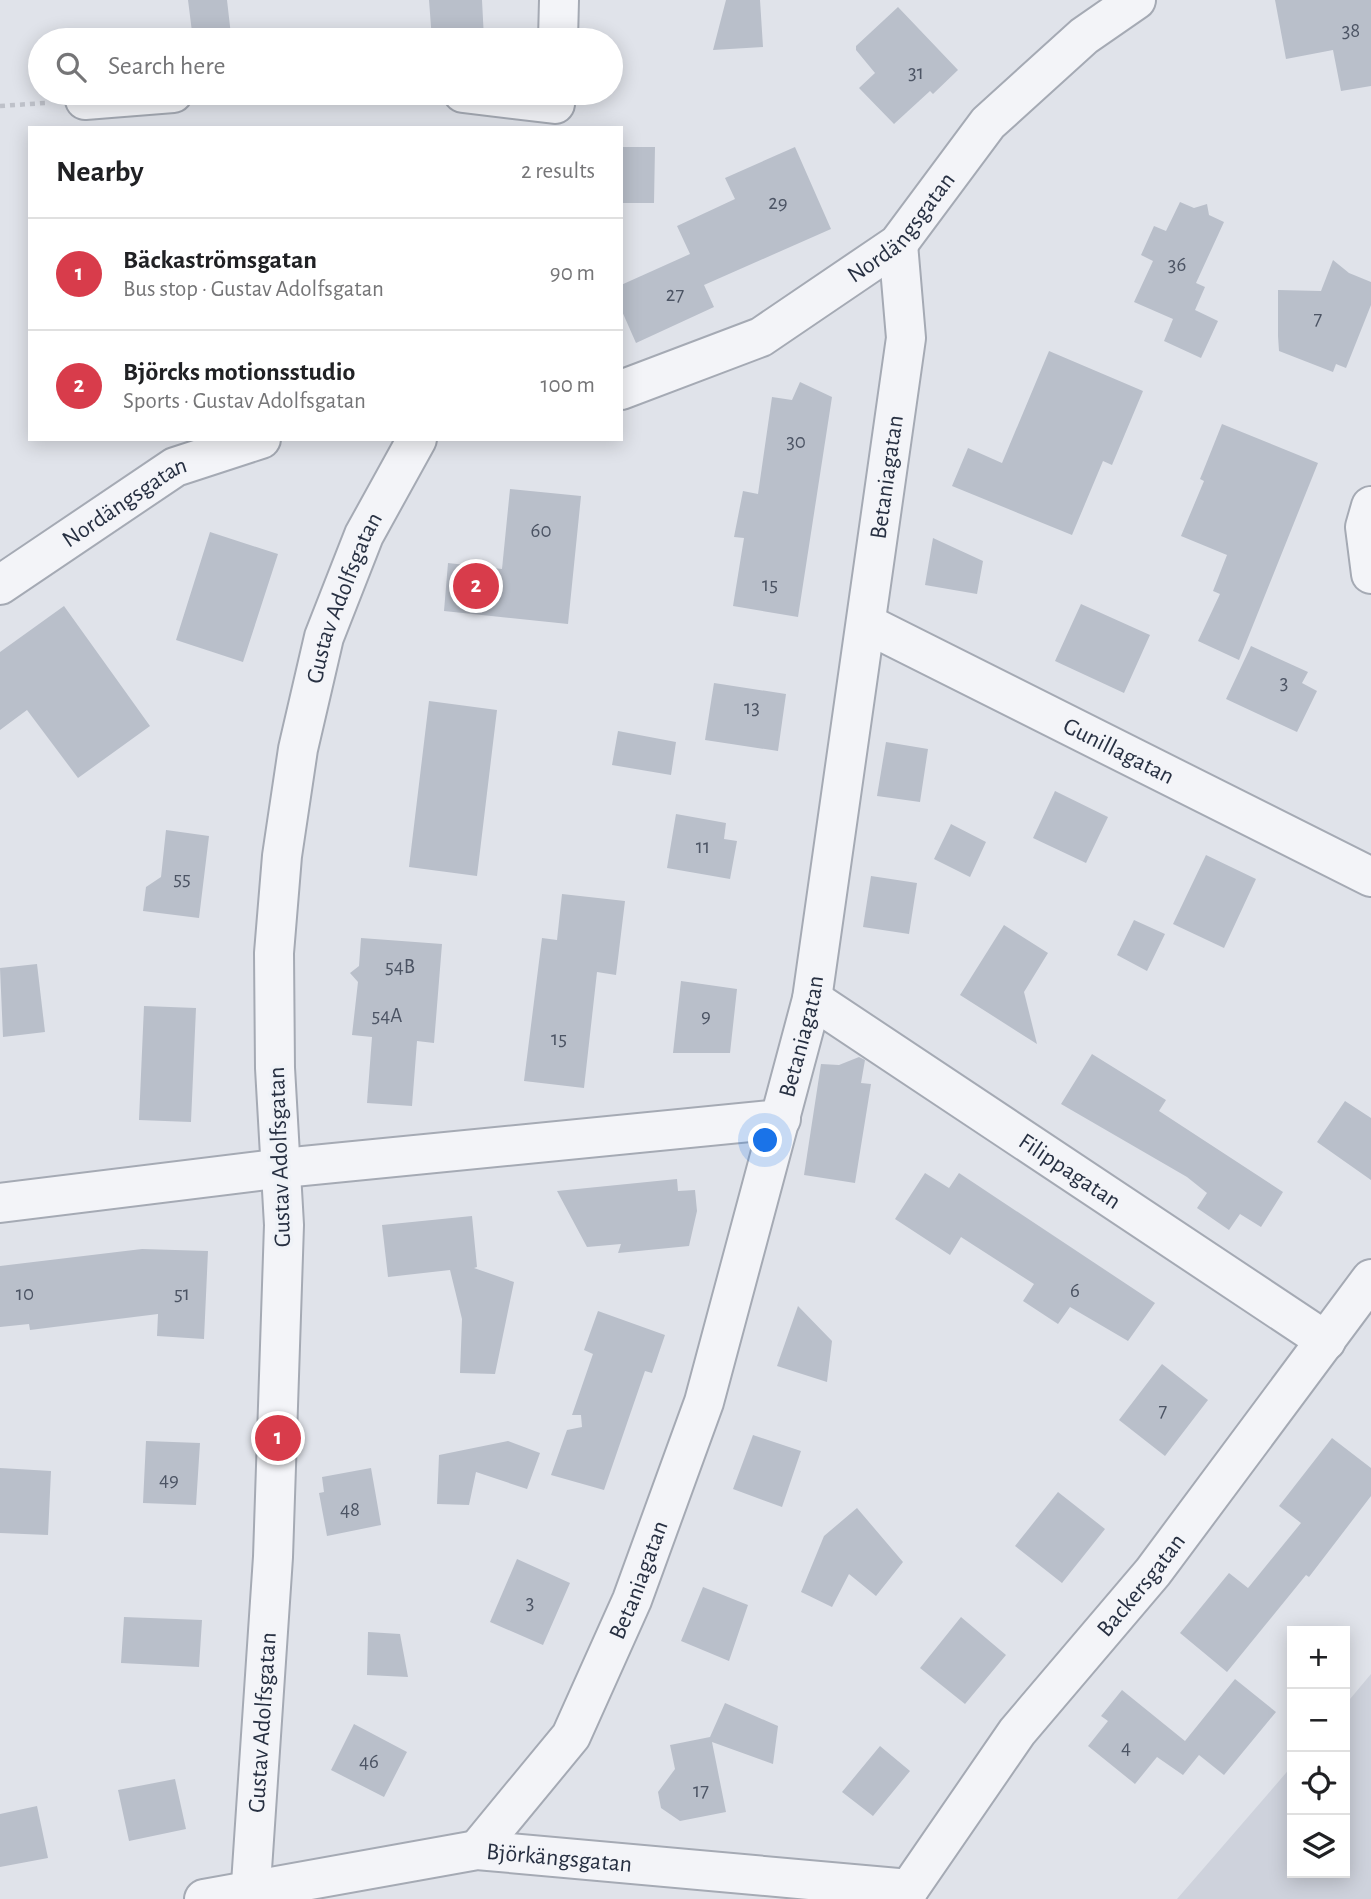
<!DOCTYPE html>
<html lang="en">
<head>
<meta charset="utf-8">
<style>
	body { margin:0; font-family:"Alegreya Sans",sans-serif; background:#f2f2f2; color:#202124 }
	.controls { position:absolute; right:21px; bottom:21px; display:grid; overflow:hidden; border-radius:0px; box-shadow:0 4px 18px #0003 }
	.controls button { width:63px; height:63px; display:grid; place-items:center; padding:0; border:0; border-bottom:2px solid #e0e0e0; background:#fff; color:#202124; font:35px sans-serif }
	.you { position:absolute; left:766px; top:1141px; width:24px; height:24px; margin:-18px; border:5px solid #fff; border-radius:50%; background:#1a73e8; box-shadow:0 0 0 10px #1a73e833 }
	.badge { display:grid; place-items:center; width:46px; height:46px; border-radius:50%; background:#d83c4b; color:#fff; font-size:23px; font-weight:700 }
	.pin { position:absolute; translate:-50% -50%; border:4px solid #fff; box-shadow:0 2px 7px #0006 }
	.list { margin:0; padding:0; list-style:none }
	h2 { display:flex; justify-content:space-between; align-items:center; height:91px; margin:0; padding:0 28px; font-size:30px }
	h2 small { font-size:23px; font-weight:400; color:#757577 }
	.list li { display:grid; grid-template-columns:46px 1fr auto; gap:21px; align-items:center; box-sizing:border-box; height:112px; padding:0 28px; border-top:2px solid #e0e0e0 }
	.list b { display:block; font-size:26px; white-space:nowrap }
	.list p { margin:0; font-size:23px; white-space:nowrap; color:#757577 }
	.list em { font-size:23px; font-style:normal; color:#757577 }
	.icon { flex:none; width:38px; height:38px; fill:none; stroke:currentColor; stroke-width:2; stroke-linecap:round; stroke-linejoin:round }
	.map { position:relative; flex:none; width:1371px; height:1899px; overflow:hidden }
	.search { position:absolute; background:#fff; box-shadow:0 4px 18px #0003; left:28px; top:28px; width:595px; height:77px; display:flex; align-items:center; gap:18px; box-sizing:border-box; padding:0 24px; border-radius:38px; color:#757577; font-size:26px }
	.panel { position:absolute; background:#fff; box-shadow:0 4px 18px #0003; left:28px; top:126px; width:595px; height:315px; border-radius:0px }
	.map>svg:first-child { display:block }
</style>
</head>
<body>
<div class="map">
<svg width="1371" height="1899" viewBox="0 0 1371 1899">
	<rect width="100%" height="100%" fill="#e0e3ea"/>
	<path fill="#ced2dc" d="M1371 1674V1899H1177L1292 1766V1873H1345V1705Z"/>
	<path fill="#b9bfca" d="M188 0H227L231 35 193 40Z
		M429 0H482L484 39 432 40Z
		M726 0H760L763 47 713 50Z
		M1275 0H1371V86L1341 91 1333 50 1286 59Z
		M898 7 958 70 933 94 930 91 894 124 859 88 875 73 856 50V46Z
		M621 147H655L654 203H621Z
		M795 147 831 229 704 285 714 307 636 343 621 309V285L690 254 677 226 735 199 725 178Z
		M1180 202 1194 208 1207 204 1209 215 1224 222 1196 283 1205 287 1195 310 1218 321 1201 358 1164 341 1173 319 1134 302 1153 261 1141 255 1154 226 1166 231Z
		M1333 260 1349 273 1371 282V305L1346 368 1336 364 1333 372 1279 351 1278 336V290L1321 291Z
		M1049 351 1143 391 1112 465 1103 461 1072 535 952 486 968 448 1002 463Z
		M800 382 832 397 798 617 733 606 744 538 734 537 743 491 758 494 772 397 792 400Z
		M1222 424 1318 463 1239 660 1198 641 1220 594 1213 591 1227 555 1181 536 1204 481 1200 479Z
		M510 489 581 496 568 624 444 611 448 563 502 569Z
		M210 532 278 554 243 662 176 640Z
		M933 538 983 561 977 594 925 585Z
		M1081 604 1150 635 1124 693 1055 661Z
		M64 606 150 726 78 778 27 710 0 730V652Z
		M1251 646 1308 672 1302 683 1317 691 1297 732 1226 699Z
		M714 683 786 694 778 751 705 740Z
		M429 701 497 710 477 876 409 867Z
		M618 731 676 742 671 775 612 765Z
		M886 742 928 749 920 802 877 796Z
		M1055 791 1108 817 1086 863 1033 838Z
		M676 814 726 823 724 839 737 841 730 879 667 868Z
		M951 824 986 842 970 877 934 859Z
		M166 830 209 836 199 918 143 911 146 887 161 877Z
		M1206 855 1256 879 1224 948 1173 924Z
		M871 876 917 883 909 934 863 927Z
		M562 894 625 901 616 975 597 972 584 1088 524 1081 542 938 557 940Z
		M1134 920 1165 934 1147 971 1117 955Z
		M1004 925 1048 953 1024 992 1037 1044 960 995Z
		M361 938 442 944 434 1043 417 1041 412 1106 367 1103 372 1037 352 1035 358 982 350 973 359 966Z
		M37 964 45 1032 3 1037 0 968Z
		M681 981 737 989 730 1053H673Z
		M144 1006 196 1008 191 1122 139 1120Z
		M1092 1054 1166 1100 1159 1111 1283 1192 1261 1227 1240 1214 1229 1230 1197 1208 1207 1193 1187 1177 1061 1104Z
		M859 1057 865 1060 861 1083 871 1084 855 1183 804 1175 821 1064 839 1065Z
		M1345 1101 1371 1118V1180L1317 1142Z
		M925 1173 949 1188 959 1173 1155 1303 1128 1341 1070 1307 1058 1324 1023 1301 1034 1284 961 1237 950 1255 895 1219Z
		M677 1179 678 1191 695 1190 697 1211 689 1246 618 1253 621 1244 587 1247 557 1191Z
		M472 1216 477 1267 474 1268 514 1282 495 1374 460 1373 462 1319 450 1270 388 1277 382 1225Z
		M142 1249 208 1251 204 1339 157 1336 158 1314 30 1330 29 1324 0 1327V1266Z
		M798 1306 832 1341 827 1382 777 1366Z
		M598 1311 665 1335 652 1373 645 1371 604 1490 551 1475 567 1430 582 1427 581 1415H572L593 1354 584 1350Z
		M1162 1364 1208 1400 1165 1456 1119 1420Z
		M753 1435 801 1451 782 1507 733 1489Z
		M1332 1438 1371 1468V1496L1309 1577 1306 1575 1227 1672 1180 1633 1229 1573 1248 1588 1301 1523 1279 1506Z
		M146 1441 200 1443 196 1505 143 1503Z
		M508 1441 540 1453 527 1489 476 1472 469 1505 437 1504 439 1455Z
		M0 1468 51 1471 48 1535 0 1533Z
		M371 1468 381 1525 327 1536 319 1493 324 1492 322 1477Z
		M1058 1492 1105 1529 1062 1583 1015 1546Z
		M857 1508 903 1562 876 1596 849 1574 832 1607 801 1592 824 1536Z
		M517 1559 570 1583 543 1645 490 1622Z
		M703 1587 748 1605 729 1661 681 1641Z
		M124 1617 202 1620 199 1667 121 1663Z
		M961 1617 1006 1655 965 1704 920 1668Z
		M368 1632 400 1634 408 1677 367 1675Z
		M1235 1679 1276 1712 1224 1775 1199 1755 1183 1775 1157 1757 1135 1784 1088 1746 1108 1721 1101 1716 1122 1690 1185 1741Z
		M725 1703 778 1726 773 1764 712 1742 726 1812 680 1821 661 1808 658 1792 675 1769 670 1745 710 1737Z
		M354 1724 407 1752 384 1797 331 1770Z
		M880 1746 910 1771 873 1816 842 1792Z
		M175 1779 186 1829 129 1841 118 1790Z
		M37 1806 48 1858 0 1867V1814Z"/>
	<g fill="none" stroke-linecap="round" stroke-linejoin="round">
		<g stroke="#a5aab4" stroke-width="42">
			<g id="street">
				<path d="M558 40 559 0"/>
				<path d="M463 93 555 104"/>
				<path d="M85 100 173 93"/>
				<path id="s1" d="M621 390 761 337 898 244 988 123 1084 36 1136 0"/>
				<path d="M1371 506 1365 527 1371 574"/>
				<path id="s2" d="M0 585 175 467 261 439"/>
				<path id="s3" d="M867 624 1371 877"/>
				<path id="s4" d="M812 999 1326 1341"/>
				<path d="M0 1203 283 1168 781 1119"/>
				<path id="s5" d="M477 1850 571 1736 632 1600 704 1402 812 999 906 338 898 244"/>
				<path id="s6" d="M909 1889 1017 1732 1153 1572 1371 1279"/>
				<path id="s7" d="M204 1899 477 1850 909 1889"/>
				<path id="s8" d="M250 1899 273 1557 284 1225 275 1068 274 953 282 856 298 749 324 637 364 535 417 439"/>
			</g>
		</g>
		<path stroke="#bec1c9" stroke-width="4.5" stroke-dasharray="5 5" stroke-linecap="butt" d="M0 106 45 103"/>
		<use href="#street" stroke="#f3f4f8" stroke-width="38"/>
	</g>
	<g text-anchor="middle" stroke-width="7" stroke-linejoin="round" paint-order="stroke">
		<g font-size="21" fill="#4c5464">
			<text x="1351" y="37">38</text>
			<text x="916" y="79">31</text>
			<text x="778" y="209">29</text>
			<text x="1177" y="271">36</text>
			<text x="675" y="301">27</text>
			<text x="1318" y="325">7</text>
			<text x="796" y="448">30</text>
			<text x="541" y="537">60</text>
			<text x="770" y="591">15</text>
			<text x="1284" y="689">3</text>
			<text x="752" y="714">13</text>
			<text x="703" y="853">11</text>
			<text x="182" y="885">55</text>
			<text x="400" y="973">54B</text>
			<text x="387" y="1022">54A</text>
			<text x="706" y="1022">9</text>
			<text x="559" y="1045">15</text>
			<text x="1075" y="1297">6</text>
			<text x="25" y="1300">10</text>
			<text x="182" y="1300">51</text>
			<text x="1163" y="1417">7</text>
			<text x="169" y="1486">49</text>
			<text x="350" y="1516">48</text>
			<text x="530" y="1609">3</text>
			<text x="1126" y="1754">4</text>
			<text x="369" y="1768">46</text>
			<text x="701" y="1797">17</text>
		</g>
		<g font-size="24" fill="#273042" stroke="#eff2f7">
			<text dy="8" stroke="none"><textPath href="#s1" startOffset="329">Nordängsgatan</textPath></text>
			<text dy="8" stroke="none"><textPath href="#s5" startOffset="1452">Betaniagatan</textPath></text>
			<text dy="8" stroke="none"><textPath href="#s2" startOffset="150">Nordängsgatan</textPath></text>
			<text dy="8" stroke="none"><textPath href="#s8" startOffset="1311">Gustav Adolfsgatan</textPath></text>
			<text dy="8" stroke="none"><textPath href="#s3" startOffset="282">Gunillagatan</textPath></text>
			<text dy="8" stroke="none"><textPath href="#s5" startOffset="886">Betaniagatan</textPath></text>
			<text transform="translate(279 1157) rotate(-92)" y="8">Gustav Adolfsgatan</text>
			<text dy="8" stroke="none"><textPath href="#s4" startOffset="310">Filippagatan</textPath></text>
			<text dy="8" stroke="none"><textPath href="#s5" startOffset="318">Betaniagatan</textPath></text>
			<text dy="8" stroke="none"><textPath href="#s6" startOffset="383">Backersgatan</textPath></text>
			<text dy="8" stroke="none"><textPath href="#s8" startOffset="177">Gustav Adolfsgatan</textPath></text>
			<text dy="8" stroke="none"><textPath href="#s7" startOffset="360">Björkängsgatan</textPath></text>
		</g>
	</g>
</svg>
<div class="controls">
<button>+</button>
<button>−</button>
<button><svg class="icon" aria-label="locate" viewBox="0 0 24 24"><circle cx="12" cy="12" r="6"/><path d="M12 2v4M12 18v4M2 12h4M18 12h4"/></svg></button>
<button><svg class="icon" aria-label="layers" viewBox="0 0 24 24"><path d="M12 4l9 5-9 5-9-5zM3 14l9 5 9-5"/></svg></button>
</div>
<div class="you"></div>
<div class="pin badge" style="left:278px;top:1438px">1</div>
<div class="pin badge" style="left:476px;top:586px">2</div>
<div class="search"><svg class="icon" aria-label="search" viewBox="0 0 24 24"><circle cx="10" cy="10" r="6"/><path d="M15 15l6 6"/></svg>Search here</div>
<section class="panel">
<h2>Nearby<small>2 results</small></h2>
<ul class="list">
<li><span class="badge">1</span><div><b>Bäckaströmsgatan</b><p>Bus stop · Gustav Adolfsgatan</p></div><em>90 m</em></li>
<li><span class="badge">2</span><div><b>Björcks motionsstudio</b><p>Sports · Gustav Adolfsgatan</p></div><em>100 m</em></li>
</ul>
</section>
</div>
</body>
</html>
